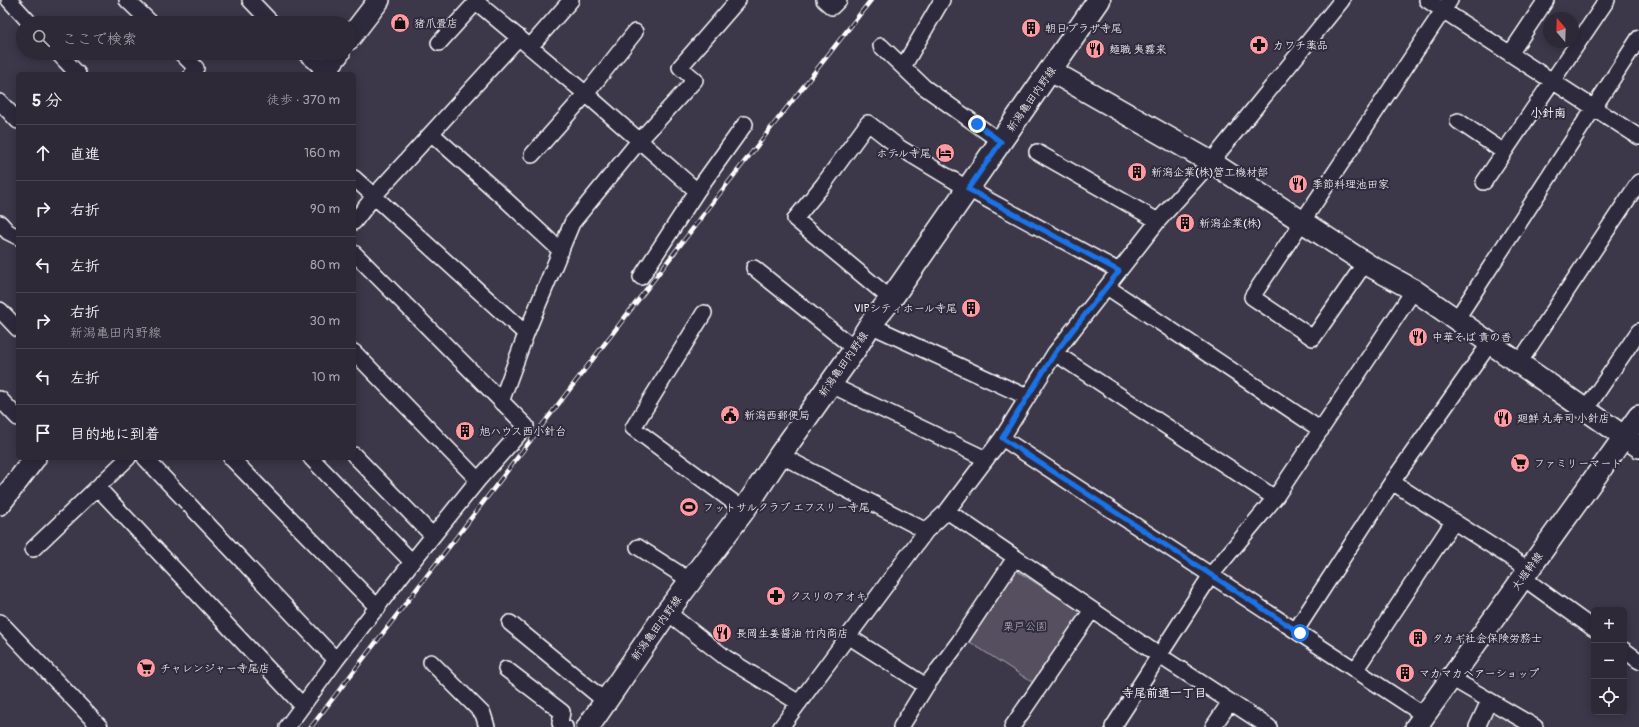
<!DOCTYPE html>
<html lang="ja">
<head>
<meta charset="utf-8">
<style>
	body { margin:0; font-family:Pangolin,"Klee One",sans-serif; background:#393542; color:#f1f3f6 }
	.controls { position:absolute; right:12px; bottom:12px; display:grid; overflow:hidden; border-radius:6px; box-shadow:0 2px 10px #0003 }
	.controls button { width:36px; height:36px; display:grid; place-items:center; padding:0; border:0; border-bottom:1px solid #484552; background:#2d2937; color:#f1f3f6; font:20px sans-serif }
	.compass { position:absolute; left:1543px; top:12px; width:36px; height:36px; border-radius:50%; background:#2d2937; box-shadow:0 2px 10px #0003; rotate:341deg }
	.stop { position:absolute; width:12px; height:12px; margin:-9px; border:3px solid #1a73e8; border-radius:50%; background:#fff }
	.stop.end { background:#1a73e8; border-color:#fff; box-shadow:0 1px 4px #0008 }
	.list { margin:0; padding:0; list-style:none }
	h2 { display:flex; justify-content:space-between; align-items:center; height:52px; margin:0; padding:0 16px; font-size:17px }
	h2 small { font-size:13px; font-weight:400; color:#a7a6ad }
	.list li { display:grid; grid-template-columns:26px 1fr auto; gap:12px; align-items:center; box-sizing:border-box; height:56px; padding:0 16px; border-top:1px solid #484552 }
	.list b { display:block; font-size:15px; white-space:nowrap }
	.list p { margin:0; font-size:13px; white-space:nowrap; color:#a7a6ad }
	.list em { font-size:13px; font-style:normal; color:#a7a6ad }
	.icon { flex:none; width:22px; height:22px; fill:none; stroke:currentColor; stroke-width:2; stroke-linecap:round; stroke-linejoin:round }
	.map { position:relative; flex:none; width:1639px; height:727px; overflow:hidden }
	.search { position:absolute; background:#2d2937; box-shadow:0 2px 10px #0003; left:16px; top:16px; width:340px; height:44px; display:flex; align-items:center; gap:10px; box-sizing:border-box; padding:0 14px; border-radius:22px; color:#a7a6ad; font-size:15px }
	.panel { position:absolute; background:#2d2937; box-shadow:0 2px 10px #0003; left:16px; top:72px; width:340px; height:388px; border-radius:6px }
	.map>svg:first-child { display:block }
</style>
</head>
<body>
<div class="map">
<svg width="1639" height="727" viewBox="0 0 1639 727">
	<rect width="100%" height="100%" fill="#3c3749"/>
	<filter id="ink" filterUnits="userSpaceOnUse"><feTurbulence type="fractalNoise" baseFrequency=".025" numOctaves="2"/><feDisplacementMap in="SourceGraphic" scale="8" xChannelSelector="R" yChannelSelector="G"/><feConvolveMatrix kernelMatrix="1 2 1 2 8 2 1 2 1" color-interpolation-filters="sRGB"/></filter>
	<g filter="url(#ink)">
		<path fill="#494455" d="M1489 709 1517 727H1481Z"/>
		<path fill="#555060" stroke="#aaa8b0" d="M1014 569 1081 612 1035 684 968 641Z"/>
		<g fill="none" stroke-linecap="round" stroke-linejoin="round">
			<g stroke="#fff" stroke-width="18">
				<path id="street" d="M9 0 30 23
					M127 0 151 23
					M250 0 272 23
					M474 0 586 94 697 191
					M824 0 832 7 839 0
					M1427 0 1639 137
					M439 43 478 0
					M881 46 924 87 1001 142
					M530 47 571 0
					M58 53 78 74
					M181 53 196 68 192 74
					M305 53 325 71
					M1510 54 1546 0
					M903 67 942 0
					M0 102 18 121
					M1458 121 1504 152
					M432 134 505 199 561 251
					M1037 152 1158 221
					M532 155 586 94 635 32
					M354 178 526 334
					M1484 182 1607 0
					M354 222 374 196 519 37
					M0 223 8 232 18 237
					M1365 263 1313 338 1252 297 1450 0
					M754 268 855 349
					M641 277 697 191 745 124
					M1107 287 1321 430
					M891 299 795 219 823 185 868 123 900 148 968 189 1119 271
					M0 310 18 329
					M704 313 633 428 744 510
					M1456 320 1639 38
					M870 325 1027 397
					M354 352 478 480
					M1055 353 1275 498
					M1519 363 1639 182
					M829 384 986 459
					M0 399 18 418
					M501 402 526 334 572 223 639 141 695 80 680 67 738 0
					M1586 409 1639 331
					M1002 438 1424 715
					M354 455 433 536
					M780 455 926 531
					M145 458 336 660
					M231 458 378 608
					M311 458 412 562
					M1392 482 1528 569
					M98 488 302 705
					M947 511 1160 656 1269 727
					M638 547 691 581
					M33 549 128 458
					M1522 577 1594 629
					M667 612 726 658 799 703
					M0 622 100 727
					M510 623 605 701
					M1296 630 1392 482 1490 343
					M848 636 926 686
					M1624 650 1639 661
					M431 662 483 714 487 727
					M506 669 562 712 560 723 565 727
					M1356 669 1453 522
					M1451 678 1535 727
					M287 727 336 660 412 562 478 480 526 426 354 253
					M781 727 926 531 947 511 1002 438 1055 353 1158 221 1211 162 1342 0
					M901 727 926 686 959 642 1015 558
					M1012 727 1092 610
					M1113 727 1211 575 1275 498 1414 290
					M1213 727 1230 702
					M1477 727 1489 701"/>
			</g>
			<g stroke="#fff" stroke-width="24">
				<path id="secondary" d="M349 39 379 0
					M1051 71 1211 162 1370 266 1414 290 1639 447
					M323 74 339 53
					M0 504 35 458
					M1416 727 1639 416"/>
			</g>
			<g stroke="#fff" stroke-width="25">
				<path id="primary" d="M588 727 667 612 744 510 780 455 855 349 870 325 891 299 1099 0"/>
			</g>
			<use href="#street" stroke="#2f2a3d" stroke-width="15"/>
			<use href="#secondary" stroke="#2f2a3d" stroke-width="21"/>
			<use href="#primary" stroke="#2f2a3d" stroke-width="22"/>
			<g stroke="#fff" stroke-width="4.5">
				<path id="rail" d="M311 727 717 197 871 0"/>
			</g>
			<use href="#rail" stroke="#2f2a3d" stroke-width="3" stroke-dasharray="9" stroke-linecap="butt"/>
		</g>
	</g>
	<g fill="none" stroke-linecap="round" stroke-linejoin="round" filter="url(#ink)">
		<path stroke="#1a73e8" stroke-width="5" d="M977 124 1001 142 968 189 1119 271 1055 353 1002 438 1300 633"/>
	</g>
	<defs>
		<g id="shop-disc" transform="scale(1)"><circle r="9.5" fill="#ff9aa2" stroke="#2f2a3d"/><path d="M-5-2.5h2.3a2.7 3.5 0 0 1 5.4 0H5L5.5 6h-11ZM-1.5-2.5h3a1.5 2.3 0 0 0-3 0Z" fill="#111"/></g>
		<g id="building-disc" transform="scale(1)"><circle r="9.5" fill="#ff9aa2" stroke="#2f2a3d"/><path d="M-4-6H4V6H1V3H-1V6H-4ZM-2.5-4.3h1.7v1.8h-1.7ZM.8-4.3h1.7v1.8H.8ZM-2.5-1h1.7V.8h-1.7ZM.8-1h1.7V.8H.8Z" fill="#111"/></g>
		<g id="pharmacy-disc" transform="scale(1)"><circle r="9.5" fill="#ff9aa2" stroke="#2f2a3d"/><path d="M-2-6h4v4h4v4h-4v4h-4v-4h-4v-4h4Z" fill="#111"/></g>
		<g id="restaurant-disc" transform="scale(1)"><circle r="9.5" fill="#ff9aa2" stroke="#2f2a3d"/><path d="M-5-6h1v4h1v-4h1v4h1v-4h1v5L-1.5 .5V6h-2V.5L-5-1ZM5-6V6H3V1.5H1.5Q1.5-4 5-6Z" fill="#111"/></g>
		<g id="hotel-disc" transform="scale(1)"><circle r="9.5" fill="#ff9aa2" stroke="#2f2a3d"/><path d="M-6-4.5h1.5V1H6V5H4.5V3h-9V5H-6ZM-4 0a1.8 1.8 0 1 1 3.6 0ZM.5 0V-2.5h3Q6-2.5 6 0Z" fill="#111"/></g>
		<g id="civic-disc" transform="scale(1)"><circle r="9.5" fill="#ff9aa2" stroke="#2f2a3d"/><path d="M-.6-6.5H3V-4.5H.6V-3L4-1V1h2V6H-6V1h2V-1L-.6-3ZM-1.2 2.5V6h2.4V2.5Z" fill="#111"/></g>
		<g id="supermarket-disc" transform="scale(1)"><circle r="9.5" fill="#ff9aa2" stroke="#2f2a3d"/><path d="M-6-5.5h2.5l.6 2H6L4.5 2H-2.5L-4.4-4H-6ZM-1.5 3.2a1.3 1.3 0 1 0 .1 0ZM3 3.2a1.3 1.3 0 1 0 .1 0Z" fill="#111"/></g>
		<g id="stadium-disc" transform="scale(1)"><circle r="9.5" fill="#ff9aa2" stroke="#2f2a3d"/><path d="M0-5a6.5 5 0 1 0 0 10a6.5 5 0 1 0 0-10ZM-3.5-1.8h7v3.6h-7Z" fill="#111"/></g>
	</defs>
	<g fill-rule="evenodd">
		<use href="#shop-disc" x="400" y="23"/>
		<use href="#building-disc" x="1031" y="28"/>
		<use href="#pharmacy-disc" x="1259" y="45"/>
		<use href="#restaurant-disc" x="1095" y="49"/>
		<use href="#hotel-disc" x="945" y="153"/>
		<use href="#building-disc" x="1137" y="172"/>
		<use href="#restaurant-disc" x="1298" y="184"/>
		<use href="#building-disc" x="1185" y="223"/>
		<use href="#building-disc" x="971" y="308"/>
		<use href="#restaurant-disc" x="1418" y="337"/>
		<use href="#civic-disc" x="730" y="415"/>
		<use href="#restaurant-disc" x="1503" y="418"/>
		<use href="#building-disc" x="465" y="431"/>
		<use href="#supermarket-disc" x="1520" y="463"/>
		<use href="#stadium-disc" x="689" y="507"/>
		<use href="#pharmacy-disc" x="776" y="596"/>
		<use href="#restaurant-disc" x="722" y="633"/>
		<use href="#building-disc" x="1418" y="638"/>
		<use href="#supermarket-disc" x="146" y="668"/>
		<use href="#building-disc" x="1405" y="673"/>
	</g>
	<g text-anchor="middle" stroke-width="4" stroke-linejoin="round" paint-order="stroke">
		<g font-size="11" fill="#fff" stroke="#2f2a3d" text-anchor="start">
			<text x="414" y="27">猪爪畳店</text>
			<text x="1045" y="32">朝日プラザ寺尾</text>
			<text x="1273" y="49">カワチ薬品</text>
			<text x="1109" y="53">麺職 夷霧来</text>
			<text x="931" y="157" text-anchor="end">ホテル寺尾</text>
			<text x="1151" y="176">新潟企業(株)管工機材部</text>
			<text x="1312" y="188">季節料理池田家</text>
			<text x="1199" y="227">新潟企業(株)</text>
			<text x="957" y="312" text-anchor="end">VIPシティホール寺尾</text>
			<text x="1432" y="341">中華そば 貴の香</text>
			<text x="744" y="419">新潟西郵便局</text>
			<text x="1517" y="422">廻鮮 丸寿司 小針店</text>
			<text x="479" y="435">旭ハウス西小針台</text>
			<text x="1534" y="467">ファミリーマート</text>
			<text x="703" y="511">フットサルクラブ エフスリー寺尾</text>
			<text x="790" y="600">クスリのアオキ</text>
			<text x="736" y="637">長岡生姜醤油 竹内商店</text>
			<text x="1432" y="642">タカギ社会保険労務士</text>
			<text x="160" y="672">チャレンジャー寺尾店</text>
			<text x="1419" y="677">マカマカヘアーショップ</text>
		</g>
		<g font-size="11" fill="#fff" stroke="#2f2a3d">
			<text transform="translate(1031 99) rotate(-55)" y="4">新潟亀田内野線</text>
			<text transform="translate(843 364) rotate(-55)" y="4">新潟亀田内野線</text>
			<text transform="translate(1527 571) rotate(-54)" y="4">大堀幹線</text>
			<text transform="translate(656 628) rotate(-54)" y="4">新潟亀田内野線</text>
		</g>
		<g font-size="11" fill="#bbb9bf" stroke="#2f2a3d">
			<text x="1025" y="630">栗戸公園</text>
		</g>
		<g font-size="12" font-weight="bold" fill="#fff" stroke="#2f2a3d">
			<text x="1548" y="117">小針南</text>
			<text x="1164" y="697">寺尾前通一丁目</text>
		</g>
	</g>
</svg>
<div class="controls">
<button>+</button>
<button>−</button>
<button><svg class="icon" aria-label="locate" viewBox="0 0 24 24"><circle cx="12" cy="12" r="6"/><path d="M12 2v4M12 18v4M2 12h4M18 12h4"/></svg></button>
</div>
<svg class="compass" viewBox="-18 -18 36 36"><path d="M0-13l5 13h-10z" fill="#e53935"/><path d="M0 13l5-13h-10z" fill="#a7a6ad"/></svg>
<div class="stop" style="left:1300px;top:633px"></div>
<div class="stop end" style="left:977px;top:124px"></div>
<div class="search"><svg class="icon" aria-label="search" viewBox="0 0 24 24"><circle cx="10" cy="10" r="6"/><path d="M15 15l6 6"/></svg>ここで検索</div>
<section class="panel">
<h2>5 分<small>徒歩 · 370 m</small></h2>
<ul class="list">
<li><svg class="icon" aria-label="ahead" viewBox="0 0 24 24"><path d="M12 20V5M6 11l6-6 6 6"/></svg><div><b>直進</b></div><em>160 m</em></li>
<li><svg class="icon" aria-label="right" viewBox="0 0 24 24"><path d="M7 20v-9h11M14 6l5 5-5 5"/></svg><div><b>右折</b></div><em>90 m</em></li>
<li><svg class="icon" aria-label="left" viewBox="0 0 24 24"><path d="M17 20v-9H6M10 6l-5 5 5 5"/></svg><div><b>左折</b></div><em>80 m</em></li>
<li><svg class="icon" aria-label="right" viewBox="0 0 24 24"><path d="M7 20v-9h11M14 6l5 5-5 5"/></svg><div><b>右折</b><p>新潟亀田内野線</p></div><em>30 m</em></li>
<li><svg class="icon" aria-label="left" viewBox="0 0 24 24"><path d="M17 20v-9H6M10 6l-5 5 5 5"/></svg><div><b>左折</b></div><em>10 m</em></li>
<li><svg class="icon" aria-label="arrive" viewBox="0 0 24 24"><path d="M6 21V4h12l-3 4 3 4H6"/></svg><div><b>目的地に到着</b></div></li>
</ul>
</section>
</div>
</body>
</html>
